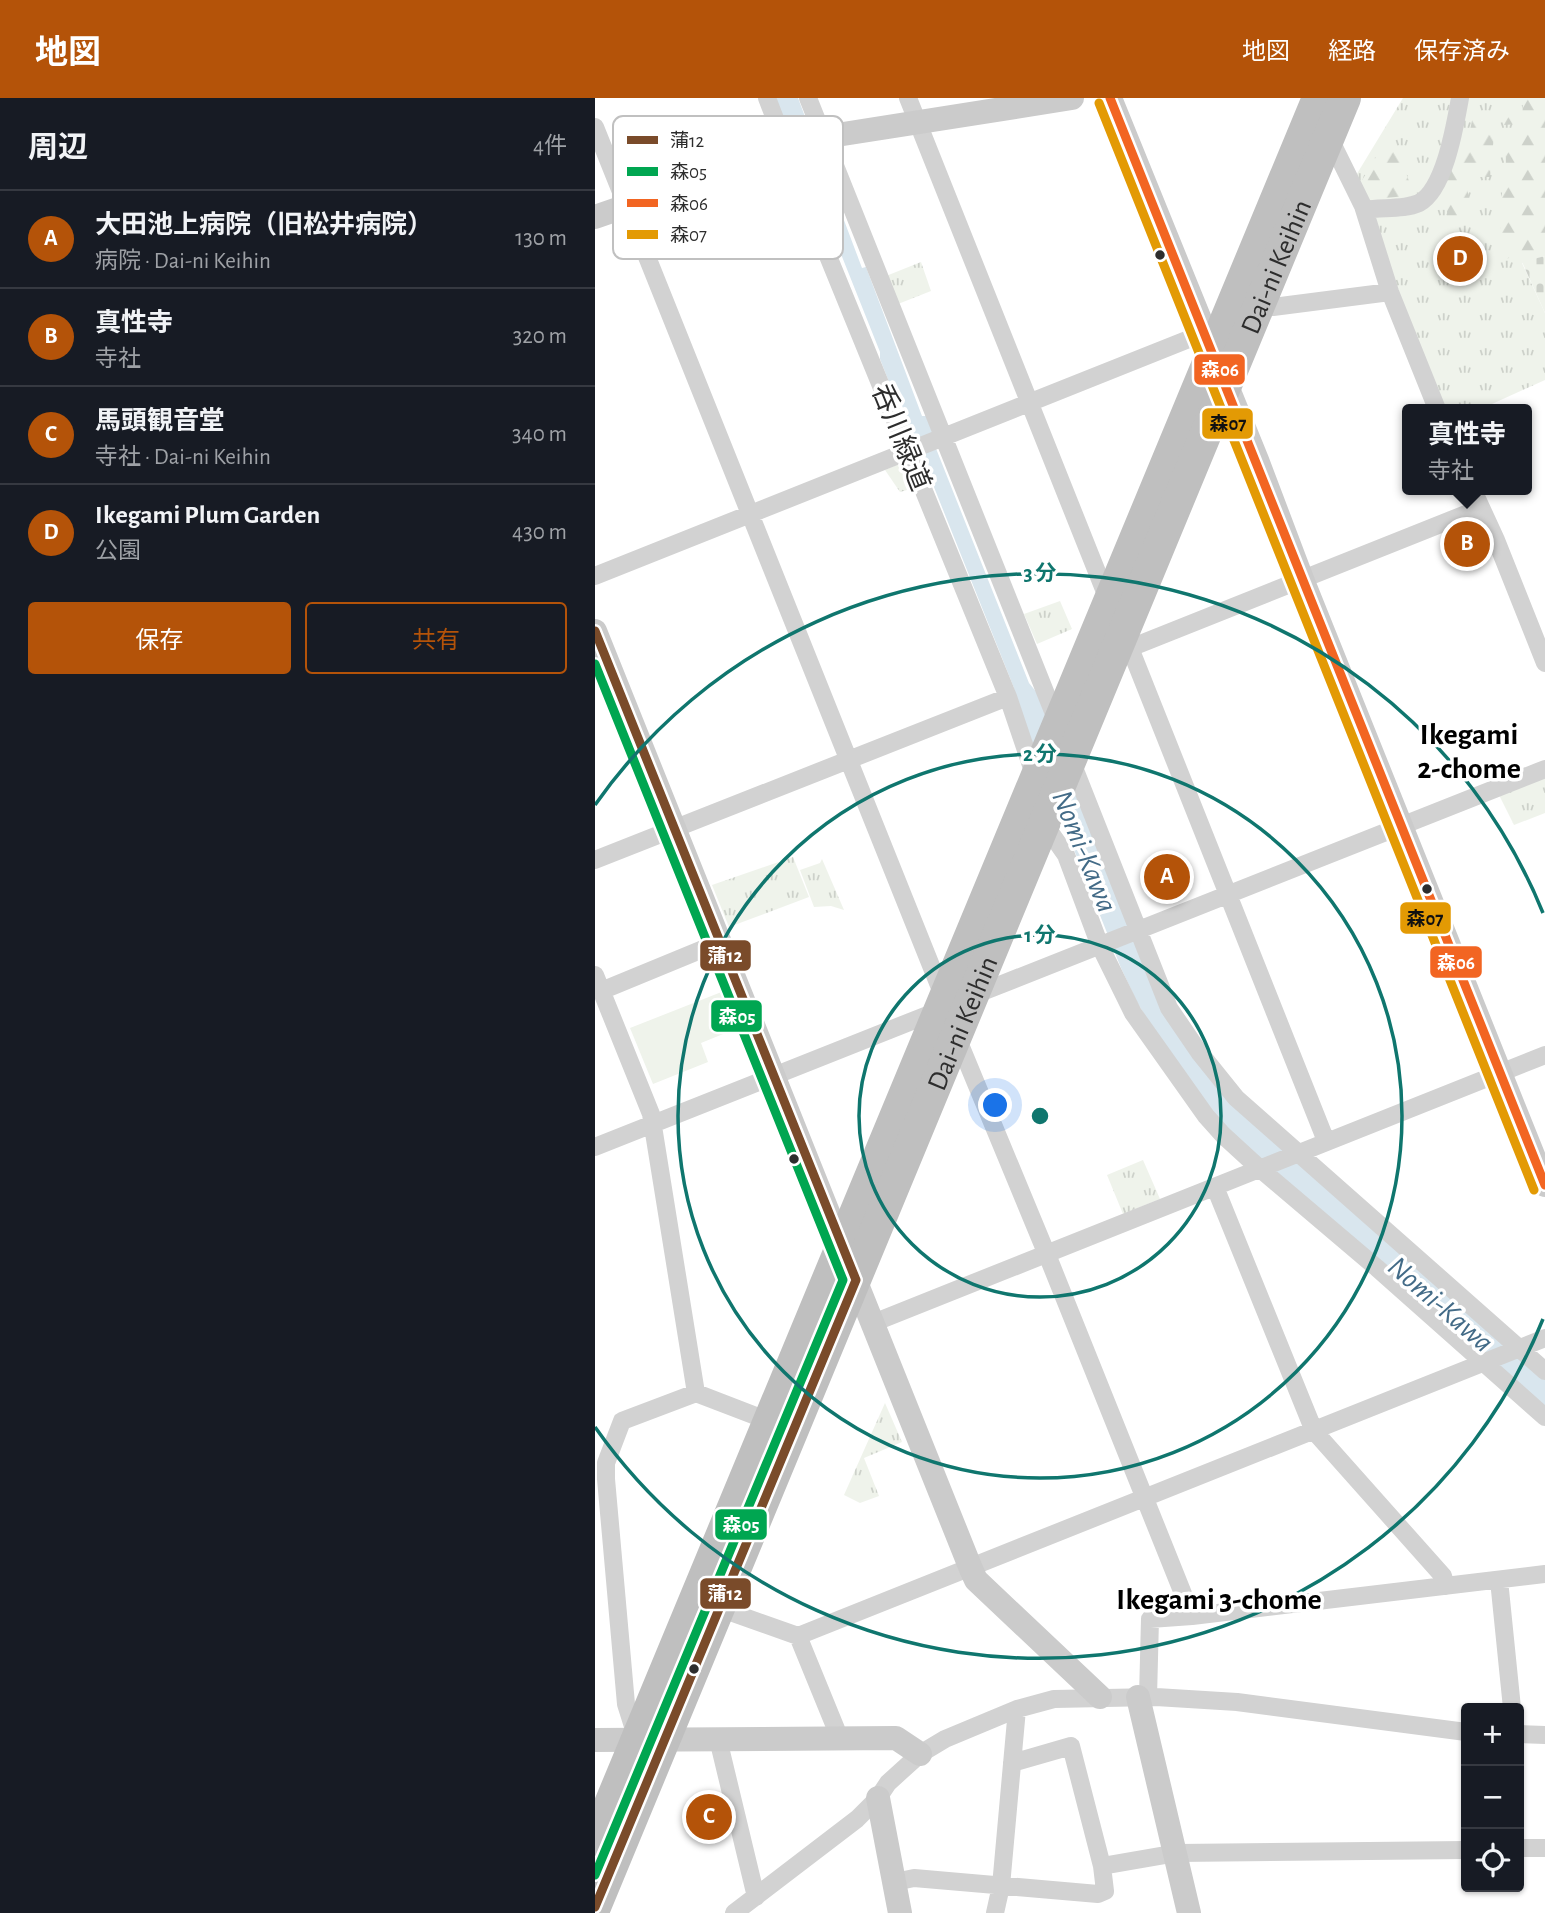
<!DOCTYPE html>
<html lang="ja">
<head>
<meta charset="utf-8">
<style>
	body { margin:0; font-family:"Alegreya Sans","Noto Sans JP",sans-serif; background:#20242c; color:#f1f3f6 }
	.controls { position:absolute; right:21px; bottom:21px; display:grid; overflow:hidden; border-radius:7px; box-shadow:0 2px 5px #0004 }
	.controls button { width:63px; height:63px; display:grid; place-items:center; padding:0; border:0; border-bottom:2px solid #363941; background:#171b24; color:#f1f3f6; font:35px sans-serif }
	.you { position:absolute; left:401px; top:1008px; width:24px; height:24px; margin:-18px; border:5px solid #fff; border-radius:50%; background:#1a73e8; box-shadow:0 0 0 10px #1a73e833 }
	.badge { display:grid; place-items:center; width:46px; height:46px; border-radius:50%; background:#b45309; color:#fff; font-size:23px; font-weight:700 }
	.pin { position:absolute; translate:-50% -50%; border:4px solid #fff; box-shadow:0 2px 7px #0006 }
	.popup { position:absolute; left:807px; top:306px; width:130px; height:91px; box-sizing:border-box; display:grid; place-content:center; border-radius:7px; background:#171b24; filter:drop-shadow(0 2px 5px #0005); font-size:23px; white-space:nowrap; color:#9ea1a6 }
	.popup b { font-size:26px; color:#f1f3f6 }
	.popup::after { content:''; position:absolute; left:50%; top:100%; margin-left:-14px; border:14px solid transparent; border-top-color:#171b24 }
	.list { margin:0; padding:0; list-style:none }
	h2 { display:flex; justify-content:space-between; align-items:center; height:91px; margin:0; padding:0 28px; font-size:30px }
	h2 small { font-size:23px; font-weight:400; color:#9ea1a6 }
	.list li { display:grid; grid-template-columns:46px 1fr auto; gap:21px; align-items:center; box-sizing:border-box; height:98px; padding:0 28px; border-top:2px solid #363941 }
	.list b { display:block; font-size:26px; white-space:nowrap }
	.list p { margin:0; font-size:23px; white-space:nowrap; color:#9ea1a6 }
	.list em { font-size:23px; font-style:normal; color:#9ea1a6 }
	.actions { display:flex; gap:14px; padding:21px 28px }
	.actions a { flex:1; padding:16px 0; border:2px solid #b45309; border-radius:7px; text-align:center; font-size:24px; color:#b45309 }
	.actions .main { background:#b45309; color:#fff }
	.icon { flex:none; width:38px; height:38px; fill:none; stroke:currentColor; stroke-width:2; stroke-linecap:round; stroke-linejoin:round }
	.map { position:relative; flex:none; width:950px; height:1815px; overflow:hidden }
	header { display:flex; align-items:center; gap:42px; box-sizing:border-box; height:98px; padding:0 35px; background:#b45309; color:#fff }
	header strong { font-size:33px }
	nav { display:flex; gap:38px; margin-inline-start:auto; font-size:24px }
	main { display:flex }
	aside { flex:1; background:#171b24 }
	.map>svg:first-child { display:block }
</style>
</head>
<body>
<header>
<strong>地図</strong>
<nav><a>地図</a><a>経路</a><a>保存済み</a></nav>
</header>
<main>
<aside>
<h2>周辺<small>4件</small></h2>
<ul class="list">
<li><span class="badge">A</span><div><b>大田池上病院（旧松井病院）</b><p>病院 · Dai-ni Keihin</p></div><em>130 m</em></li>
<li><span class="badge">B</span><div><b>真性寺</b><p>寺社</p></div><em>320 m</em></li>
<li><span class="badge">C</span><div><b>馬頭観音堂</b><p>寺社 · Dai-ni Keihin</p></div><em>340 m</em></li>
<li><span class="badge">D</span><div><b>Ikegami Plum Garden</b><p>公園</p></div><em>430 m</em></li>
</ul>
<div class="actions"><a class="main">保存</a><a>共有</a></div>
</aside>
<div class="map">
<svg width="950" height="1815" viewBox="0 0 950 1815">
	<defs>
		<pattern id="grass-tufts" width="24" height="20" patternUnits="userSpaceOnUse" patternTransform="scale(1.75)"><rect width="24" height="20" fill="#eff3eb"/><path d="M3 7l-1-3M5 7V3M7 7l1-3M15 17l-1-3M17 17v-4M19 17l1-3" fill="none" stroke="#cdd1ca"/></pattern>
		<pattern id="forest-firs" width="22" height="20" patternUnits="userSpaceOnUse" patternTransform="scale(1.75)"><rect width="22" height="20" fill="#eff3eb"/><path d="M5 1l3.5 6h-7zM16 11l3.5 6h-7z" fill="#cdd1ca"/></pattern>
		<pattern id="cemetery-stones" width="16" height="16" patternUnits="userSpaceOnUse" patternTransform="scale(1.75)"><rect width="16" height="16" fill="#eff3eb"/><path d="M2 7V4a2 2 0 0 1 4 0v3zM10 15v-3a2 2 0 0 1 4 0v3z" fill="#cdd1ca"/></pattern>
	</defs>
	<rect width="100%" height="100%" fill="#fff"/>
	<path fill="url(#grass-tufts)" d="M808 0H950V158L927 165 950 215V282L886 311H845L760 79Z
		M199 94 207 111 180 121 173 104Z
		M326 164 336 193 303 206 291 178Z
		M308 364 319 390 305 394 290 372Z
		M465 503 477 531 442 546 429 516Z
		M950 671V715L919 727 901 691Z
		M198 759 214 799 134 829 117 787Z
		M227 761 249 812 236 808 219 809 205 772 225 765Z
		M548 1062 565 1101 528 1116 512 1077Z
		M290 1305 307 1344 269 1360 284 1398 265 1405 249 1397Z"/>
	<path fill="url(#forest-firs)" d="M918 0H922V26L909 27 910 19 917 18Z
		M928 0H950V151L910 161 905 152 908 68H911V40H908L909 30 927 32Z
		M879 13 901 16 895 79H879L870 83 874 99 872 121 853 125 852 112 829 111 863 41 873 42Z
		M793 39H798L819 97 773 102 766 84Z"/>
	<path fill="url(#cemetery-stones)" d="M950 158V215L927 164Z"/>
	<path fill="#eff3eb" d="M129 893 143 930 106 945 113 964 58 986 35 930Z"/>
	<path fill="#d9e6ee" d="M179 0H203L267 170 271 169 327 318H332L342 346 340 348 434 585 443 596 598 955 950 1281V1313L623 1023 589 983 542 904 526 870 421 606 419 590 325 354 320 355 309 327 313 324 301 291 296 289 285 261V254L236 131 232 130Z"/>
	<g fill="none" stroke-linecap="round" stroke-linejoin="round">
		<path stroke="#d2d2d2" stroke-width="18" d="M172 0 233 158 413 599 440 679
			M213 0 463 626
			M313 0 514 504
			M0 29 349 900
			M734 39 768 108 795 194 842 311
			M770 112C786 109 809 112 824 105 850 91 860 27 865 0
			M664 203 678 209 795 194
			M878 392 901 442 950 565
			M0 478 609 235
			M526 546 535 550 886 410
			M535 550 731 1043
			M476 662 574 910 604 954 641 1000 950 1273
			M446 731 457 737 471 757 505 848 538 915 611 1018 628 1037 664 1070 782 1170 950 1319
			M0 762 413 599
			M0 877 56 1016 101 1295
			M6 893 125 844
			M377 898 950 671
			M361 937 455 1164 597 1518
			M0 1049 345 912
			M620 1089 719 1333 848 1478 851 1488
			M278 1225 950 957
			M904 1482 917 1610
			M124 1510 203 1538 950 1240
			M203 1538 241 1631V1640
			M553 1599 555 1521 597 1518 950 1476
			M924 1636 950 1637
			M42 1641 31 1606 11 1381V1365L27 1323 101 1295 174 1323
			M123 1641 161 1799
			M924 1750H950
			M507 1768 582 1755 871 1752
			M300 1784 319 1780 503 1796 510 1793 507 1768 476 1648 417 1665
			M139 1815 262 1721 283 1700 293 1685 325 1656 350 1641 422 1611 459 1601 561 1599 642 1604 871 1634
			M400 1815 406 1788 422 1611"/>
		<path stroke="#cbcbcb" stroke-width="24" d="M515 0 662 362 707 481 950 1087
			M198 51 229 39 477 0
			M0 119 193 52
			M0 533 376 1471 381 1482 505 1599
			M543 1599 594 1815
			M0 1642 301 1640 325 1656
			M283 1700 305 1815"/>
		<g stroke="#bfbfbf" stroke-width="32">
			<path d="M0 1742 723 0"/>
			<path id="s1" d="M0 1809 750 0"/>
		</g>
		<g stroke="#fff" stroke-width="14">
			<path id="bus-1" d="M0 533 261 1182
				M0 1809 261 1182"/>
		</g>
		<g stroke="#fff" stroke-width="14">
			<path id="bus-2" d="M0 566 248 1182 0 1777"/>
		</g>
		<g stroke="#fff" stroke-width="14">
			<path id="bus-3" d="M515 0C662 362 805 725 950 1087"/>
		</g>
		<g stroke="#fff" stroke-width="14">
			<path id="bus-4" d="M504 5C650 366 793 729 939 1092"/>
		</g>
		<use href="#bus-1" stroke="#7a4b2a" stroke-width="9"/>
		<use href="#bus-2" stroke="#00a651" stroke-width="9"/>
		<use href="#bus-3" stroke="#f26522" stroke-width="9"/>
		<use href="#bus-4" stroke="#e39a04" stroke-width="9"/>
	</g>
	<g fill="none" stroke="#0f766e" stroke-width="3.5">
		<circle cx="445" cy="1018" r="181"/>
		<circle cx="445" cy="1018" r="362"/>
		<path d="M948 1221A543 543 0 0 1 0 1329M0 707A543 543 0 0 1 948 815"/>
	</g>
	<g fill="#2d2d2d" stroke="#fff" stroke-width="2.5">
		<circle cx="565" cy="157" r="6"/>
		<circle cx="832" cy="791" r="6"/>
		<circle cx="199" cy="1061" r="6"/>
		<circle cx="99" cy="1571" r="6"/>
	</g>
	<g text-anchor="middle" stroke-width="7" stroke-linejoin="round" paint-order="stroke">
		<g font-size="28" fill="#2d2d2d" stroke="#fff">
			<text dy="10" stroke="none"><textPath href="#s1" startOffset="1776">Dai-ni Keihin</textPath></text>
			<text transform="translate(307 339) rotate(68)" y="10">呑川緑道</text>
			<text dy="10" stroke="none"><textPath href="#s1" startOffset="957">Dai-ni Keihin</textPath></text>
		</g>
		<g font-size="30" font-weight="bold" fill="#000" stroke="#fff">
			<text x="874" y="646">Ikegami<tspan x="874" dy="34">2-chome</tspan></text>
			<text x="624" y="1511">Ikegami 3-chome</text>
		</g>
		<g font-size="30" font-style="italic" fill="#436b87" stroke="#fff">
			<text transform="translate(490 753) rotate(68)" y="10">Nomi-Kawa</text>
			<text transform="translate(846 1206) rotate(41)" y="10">Nomi-Kawa</text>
		</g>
	</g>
	<rect x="18" y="18" width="230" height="143" rx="10" fill="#fff" stroke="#c0c0c0" stroke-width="2"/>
	<rect x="32" y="38" width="31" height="8" fill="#7a4b2a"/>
	<rect x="32" y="69" width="31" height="9" fill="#00a651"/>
	<rect x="32" y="101" width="31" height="8" fill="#f26522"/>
	<rect x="32" y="132" width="31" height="9" fill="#e39a04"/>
	<g font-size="19" fill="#2d2d2d">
		<text x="75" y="49">蒲12</text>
		<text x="75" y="80">森05</text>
		<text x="75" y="112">森06</text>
		<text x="75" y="143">森07</text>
	</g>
	<circle cx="445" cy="1018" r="10" fill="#0f766e" stroke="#fff" stroke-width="3.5"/>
	<g font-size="21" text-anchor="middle" font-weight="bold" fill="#0f766e" stroke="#fff" stroke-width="7" stroke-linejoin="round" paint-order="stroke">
		<text x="445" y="482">3 分</text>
		<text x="445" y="663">2 分</text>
		<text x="445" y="844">1 分</text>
	</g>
	<g stroke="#fff" stroke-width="2.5">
		<rect x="598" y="255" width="53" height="33" rx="7" fill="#f26522"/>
		<rect x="606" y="309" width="53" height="33" rx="7" fill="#e39a04"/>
		<rect x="804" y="803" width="53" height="34" rx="7" fill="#e39a04"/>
		<rect x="104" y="841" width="53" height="33" rx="7" fill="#7a4b2a"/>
		<rect x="834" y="847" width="54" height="34" rx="7" fill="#f26522"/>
		<rect x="115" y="901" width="53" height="34" rx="7" fill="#00a651"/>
		<rect x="119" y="1410" width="54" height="33" rx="7" fill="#00a651"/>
		<rect x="104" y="1479" width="53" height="33" rx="7" fill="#7a4b2a"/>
	</g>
	<g font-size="19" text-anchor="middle" font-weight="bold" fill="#fff">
		<text x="625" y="278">森06</text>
		<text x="130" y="864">蒲12</text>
		<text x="861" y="871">森06</text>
		<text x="142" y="925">森05</text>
		<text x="146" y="1433">森05</text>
		<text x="130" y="1502">蒲12</text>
	</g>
	<g font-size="19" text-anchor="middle" font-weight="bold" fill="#111">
		<text x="633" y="332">森07</text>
		<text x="830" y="827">森07</text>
	</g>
</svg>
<div class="controls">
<button>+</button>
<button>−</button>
<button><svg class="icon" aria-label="locate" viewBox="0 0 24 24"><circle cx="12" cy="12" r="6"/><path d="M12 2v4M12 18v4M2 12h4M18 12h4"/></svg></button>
</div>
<div class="you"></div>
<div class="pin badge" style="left:572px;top:779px">A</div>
<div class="pin badge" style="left:872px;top:446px">B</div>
<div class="popup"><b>真性寺</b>寺社</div>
<div class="pin badge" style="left:114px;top:1719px">C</div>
<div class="pin badge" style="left:865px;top:161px">D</div>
</div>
</main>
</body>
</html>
